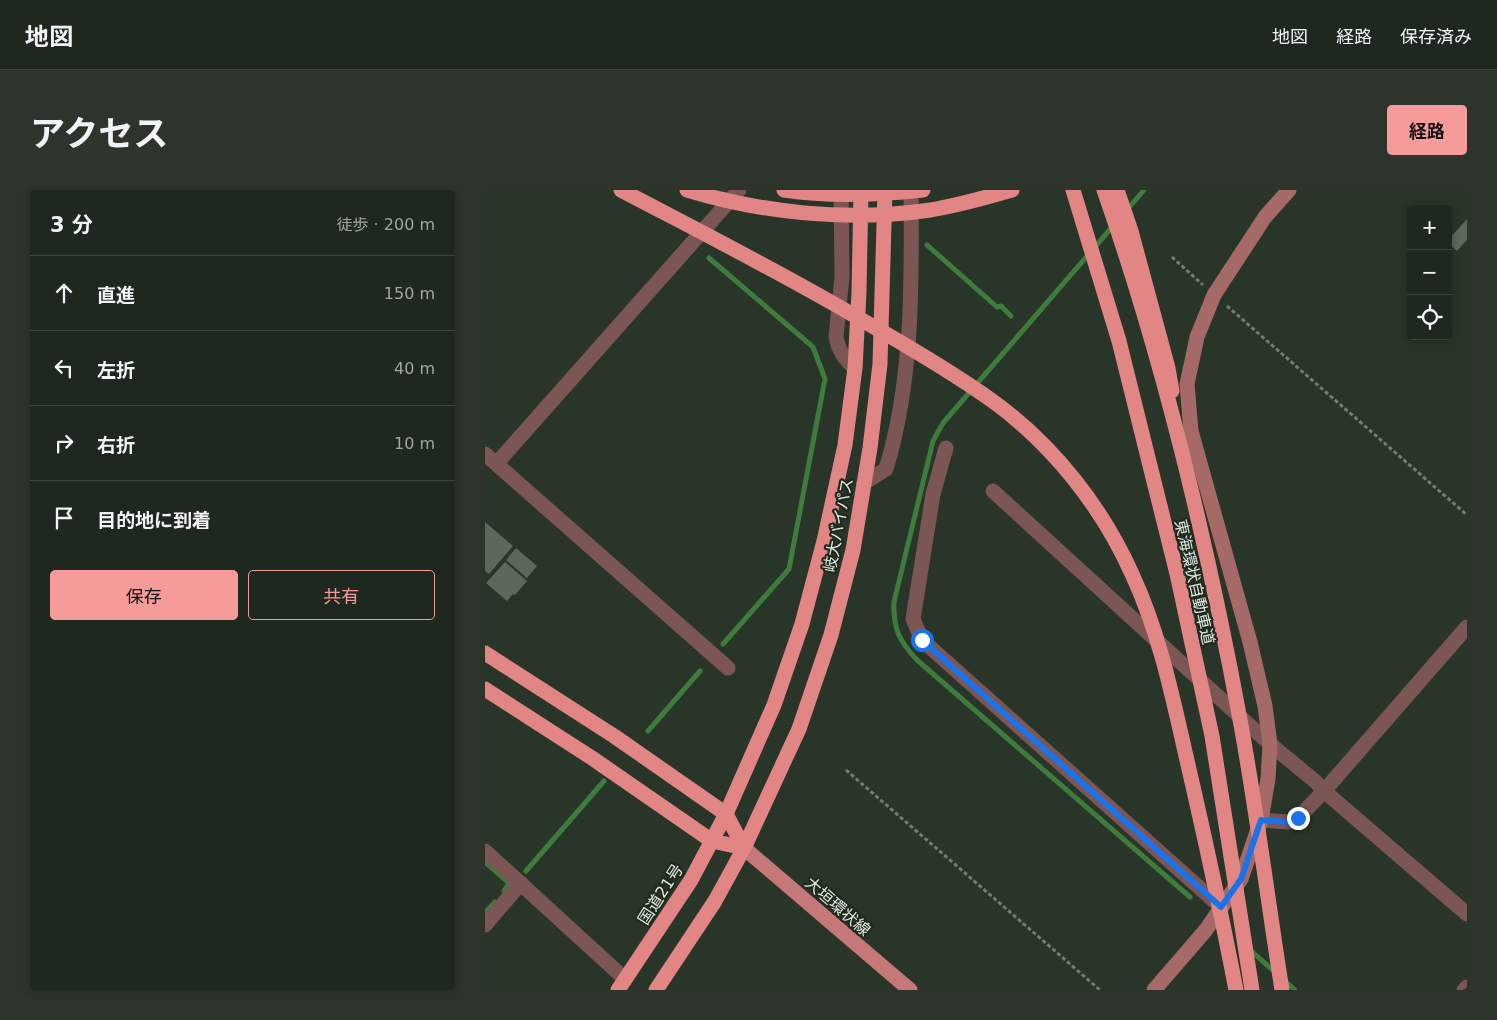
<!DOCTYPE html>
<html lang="ja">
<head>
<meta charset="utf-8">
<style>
	body { margin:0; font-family:"DejaVu Sans","Noto Sans JP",sans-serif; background:#2c342b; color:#f1f3f6 }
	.controls { position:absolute; right:15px; top:15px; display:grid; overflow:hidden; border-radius:5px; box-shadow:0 2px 8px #0003 }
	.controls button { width:45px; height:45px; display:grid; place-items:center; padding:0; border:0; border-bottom:1px solid #3c443c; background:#1f281e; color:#f1f3f6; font:25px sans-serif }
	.stop { position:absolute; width:15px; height:15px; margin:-11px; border:4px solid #1a73e8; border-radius:50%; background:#fff }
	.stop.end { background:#1a73e8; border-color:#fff; box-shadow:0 1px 5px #0008 }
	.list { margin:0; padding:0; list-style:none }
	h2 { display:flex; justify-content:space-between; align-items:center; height:65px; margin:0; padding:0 20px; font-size:21px }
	h2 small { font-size:16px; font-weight:400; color:#a1a6a4 }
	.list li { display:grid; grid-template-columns:32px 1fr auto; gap:15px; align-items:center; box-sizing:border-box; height:75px; padding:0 20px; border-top:1px solid #3c443c }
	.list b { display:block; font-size:19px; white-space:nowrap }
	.list em { font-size:16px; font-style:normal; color:#a1a6a4 }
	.actions { display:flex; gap:10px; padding:15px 20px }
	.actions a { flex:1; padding:11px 0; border:1px solid #f59b9a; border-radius:5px; text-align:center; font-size:18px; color:#f59b9a }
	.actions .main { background:#f59b9a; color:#111 }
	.icon { flex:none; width:28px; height:28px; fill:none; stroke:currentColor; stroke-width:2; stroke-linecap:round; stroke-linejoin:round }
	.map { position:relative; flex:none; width:982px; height:800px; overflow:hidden; border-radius:5px }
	header { display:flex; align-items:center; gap:30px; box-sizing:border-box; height:70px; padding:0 25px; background:#1f281e; border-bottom:1px solid #3c443c }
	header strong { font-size:24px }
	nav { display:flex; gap:28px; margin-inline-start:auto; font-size:18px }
	.intro { display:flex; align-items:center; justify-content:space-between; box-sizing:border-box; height:120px; padding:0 30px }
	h1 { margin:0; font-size:35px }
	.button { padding:12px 22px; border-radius:5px; background:#f59b9a; color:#111; font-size:18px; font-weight:700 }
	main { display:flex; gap:30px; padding:0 30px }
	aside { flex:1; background:#1f281e; border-radius:5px; box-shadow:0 2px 8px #0003 }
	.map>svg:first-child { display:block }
</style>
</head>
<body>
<header>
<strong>地図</strong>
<nav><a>地図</a><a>経路</a><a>保存済み</a></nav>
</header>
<div class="intro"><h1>アクセス</h1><a class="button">経路</a></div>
<main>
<aside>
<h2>3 分<small>徒歩 · 200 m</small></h2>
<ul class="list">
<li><svg class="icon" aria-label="ahead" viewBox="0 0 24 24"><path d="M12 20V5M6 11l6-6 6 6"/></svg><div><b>直進</b></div><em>150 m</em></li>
<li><svg class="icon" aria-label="left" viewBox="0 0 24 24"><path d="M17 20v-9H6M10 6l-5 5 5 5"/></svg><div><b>左折</b></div><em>40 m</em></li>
<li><svg class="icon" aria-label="right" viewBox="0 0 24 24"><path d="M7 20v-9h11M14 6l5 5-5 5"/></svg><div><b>右折</b></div><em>10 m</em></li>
<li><svg class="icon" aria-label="arrive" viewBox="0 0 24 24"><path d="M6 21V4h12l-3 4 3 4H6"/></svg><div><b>目的地に到着</b></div></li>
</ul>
<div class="actions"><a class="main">保存</a><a>共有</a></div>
</aside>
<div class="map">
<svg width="982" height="800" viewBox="0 0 982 800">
	<rect width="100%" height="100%" fill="#293528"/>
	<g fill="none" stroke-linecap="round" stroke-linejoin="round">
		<path stroke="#3e7c3d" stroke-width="5" d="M642 20 659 0
			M628 36 458 233 448 251 409 412C408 438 414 451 432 470L705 707
			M442 55 512 117 516 116 526 126
			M224 68 328 157 340 189 304 379 238 454
			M163 541 215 481
			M0 672 24 693 19 701
			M41 681 119 591
			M0 723 10 712
			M765 760 791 783
			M799 790 810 800"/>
	</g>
	<path fill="#5b685a" d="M982 29V50L972 61 963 53V50Z
		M0 332 28 356 4 384 0 381Z
		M31 358 52 376 42 388 21 370Z
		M20 372 42 391 30 405 28 404 22 411 1 393Z"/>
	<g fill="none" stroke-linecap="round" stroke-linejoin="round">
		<path stroke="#737e72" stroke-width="3" stroke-dasharray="4 2.5" stroke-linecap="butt" d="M687 67 718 95
			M742 116 982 325
			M361 580 615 800"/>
		<path stroke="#7c5655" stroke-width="15" d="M356 0 357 87 351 147C354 161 359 169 370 178
			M461 258 448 304 428 429 437 450 736 717
			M0 264 243 478
			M11 274 254 0
			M379 293 401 279C428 191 427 91 426 0
			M508 301 785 554 831 592 839 601 982 724
			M776 630 803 632 813 628 839 601 982 437
			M0 661 140 789
			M0 735 36 693
			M979 800 982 797"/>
		<path stroke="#a56968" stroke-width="15" d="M669 800 720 741 756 689 776 630 783 589 785 554 780 516 765 452 706 241 702 194 712 147 729 105 780 27 804 0"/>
		<path stroke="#c57877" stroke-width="15" d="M259 658 425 800"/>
		<path stroke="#e18585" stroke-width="15" d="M632 0 646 41 683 178 687 201
			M0 463 129 546 241 624 259 658 227 651 107 568 0 499
			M133 800 206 690 241 624 289 515 317 434 339 351 360 255 370 178 374 102 376 0
			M171 800 230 711 259 658 314 539 346 445 368 360 385 258 395 174 400 0"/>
		<path stroke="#e18585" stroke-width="15" d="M136 0C216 42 297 83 375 129 421 155 466 181 509 212 568 255 617 317 647 384 674 442 687 504 701 566 719 644 736 722 751 800
			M202 0C278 23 360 31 438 21 469 17 498 8 527 0
			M299 0C345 7 392 5 438 0
			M588 0 634 151 692 384 727 546 767 800
			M619 0C679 172 723 356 756 535 772 623 783 712 797 800"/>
	</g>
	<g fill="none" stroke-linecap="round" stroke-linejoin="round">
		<path stroke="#1a73e8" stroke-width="6" d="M437 450 736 717 756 689 776 630 803 632 813 628"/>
	</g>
	<g text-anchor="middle" stroke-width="4.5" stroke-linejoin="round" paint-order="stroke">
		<g font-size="16" fill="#e1e9e0" stroke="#1f2b1e">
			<text transform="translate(353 335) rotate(-79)" y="6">岐大バイパス</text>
			<text transform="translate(710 392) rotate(77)" y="6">東海環状自動車道</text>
			<text transform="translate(175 704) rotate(-57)" y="6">国道21号</text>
			<text transform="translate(353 716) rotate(41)" y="6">大垣環状線</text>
		</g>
	</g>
</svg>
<div class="controls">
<button>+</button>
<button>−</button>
<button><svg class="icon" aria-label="locate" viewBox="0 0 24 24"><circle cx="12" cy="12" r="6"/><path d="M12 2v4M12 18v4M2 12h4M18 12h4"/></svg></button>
</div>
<div class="stop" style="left:437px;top:450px"></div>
<div class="stop end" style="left:813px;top:628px"></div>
</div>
</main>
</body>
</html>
